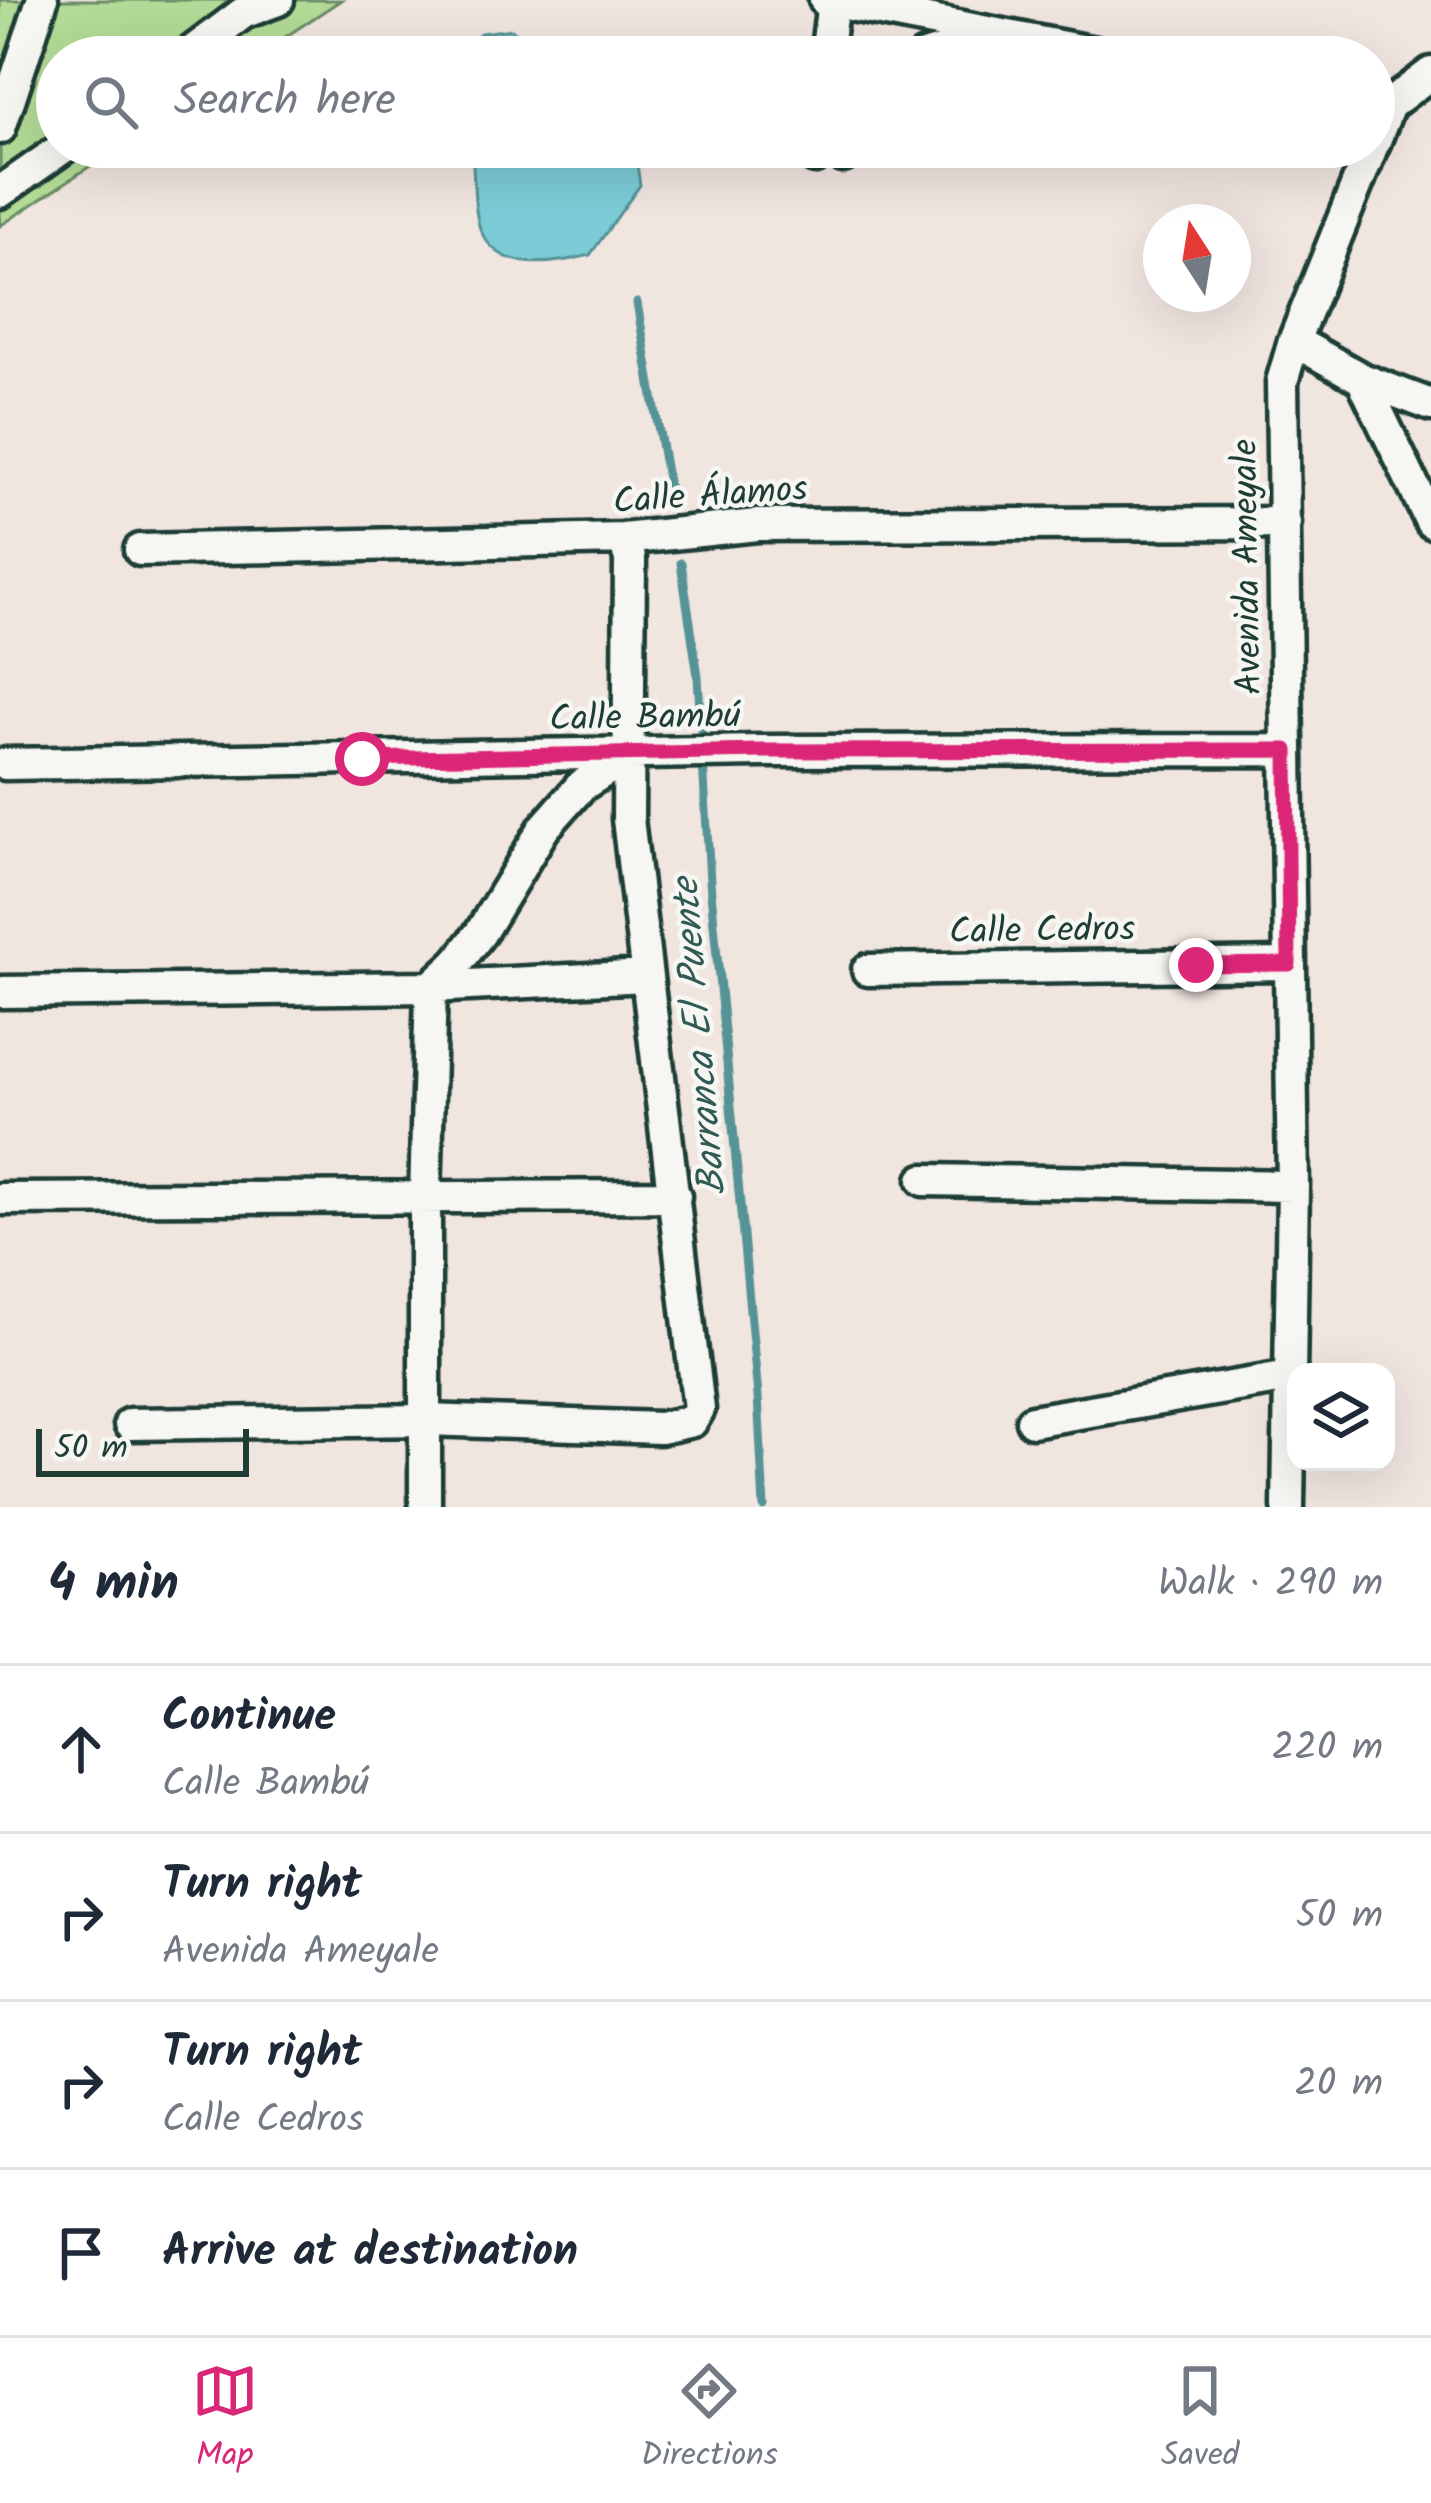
<!DOCTYPE html>
<html lang="en">
<head>
<meta charset="utf-8">
<style>
	body { margin:0; font-family:Kalam,sans-serif; background:#f2f2f3; color:#1f2937 }
	.controls { position:absolute; right:36px; bottom:36px; display:grid; overflow:hidden; border-radius:24px; box-shadow:0 12px 48px #0002 }
	.controls button { width:108px; height:108px; display:grid; place-items:center; padding:0; border:0; border-bottom:3px solid #e0e1e3; background:#fff; color:#1f2937; font:60px sans-serif }
	.compass { position:absolute; left:1143px; top:204px; width:108px; height:108px; border-radius:50%; background:#fff; box-shadow:0 12px 48px #0002; rotate:348deg }
	.scale { position:absolute; left:36px; bottom:30px; width:213px; box-sizing:border-box; padding-left:12px; border:6px solid #1f3d34; border-top:0; font-size:33px; line-height:42px; white-space:nowrap; color:#1f3d34; -webkit-text-stroke:9px #f6f6f2; paint-order:stroke }
	.stop { position:absolute; width:36px; height:36px; margin:-27px; border:9px solid #db2777; border-radius:50%; background:#fff }
	.stop.end { background:#db2777; border-color:#fff; box-shadow:0 3px 12px #0008 }
	.list { margin:0; padding:0; list-style:none }
	h2 { display:flex; justify-content:space-between; align-items:center; height:156px; margin:0; padding:0 48px; font-size:51px }
	h2 small { font-size:39px; font-weight:400; color:#747a83 }
	.list li { display:grid; grid-template-columns:78px 1fr auto; gap:36px; align-items:center; box-sizing:border-box; height:168px; padding:0 48px; border-top:3px solid #e0e1e3 }
	.list b { display:block; font-size:45px; white-space:nowrap }
	.list p { margin:0; font-size:39px; white-space:nowrap; color:#747a83 }
	.list em { font-size:39px; font-style:normal; color:#747a83 }
	.icon { flex:none; width:66px; height:66px; fill:none; stroke:currentColor; stroke-width:2; stroke-linecap:round; stroke-linejoin:round }
	.map { position:relative; flex:none; width:1431px; height:1507px; overflow:hidden }
	.search { position:absolute; background:#fff; box-shadow:0 12px 48px #0002; left:36px; right:36px; top:36px; height:132px; display:flex; align-items:center; gap:30px; box-sizing:border-box; padding:0 42px; border-radius:66px; color:#747a83; font-size:45px }
	.sheet { height:828px; background:#fff }
	nav { display:flex; justify-content:space-around; align-items:center; box-sizing:border-box; height:168px; border-top:3px solid #e0e1e3; background:#fff; font-size:33px; color:#747a83 }
	nav a { display:grid; justify-items:center; gap:6px }
	nav .on { color:#db2777 }
	.map>svg:first-child { display:block }
</style>
</head>
<body>
<div class="map">
<svg width="1431" height="1507" viewBox="0 0 1431 1507">
	<rect width="100%" height="100%" fill="#f1e5e0"/>
	<filter id="ink" filterUnits="userSpaceOnUse"><feTurbulence type="fractalNoise" baseFrequency=".00833" numOctaves="2"/><feDisplacementMap in="SourceGraphic" scale="24" xChannelSelector="R" yChannelSelector="G"/><feConvolveMatrix kernelMatrix="1 2 1 2 8 2 1 2 1" color-interpolation-filters="sRGB"/></filter>
	<g filter="url(#ink)">
		<path fill="#b3da96" stroke="#698c65" stroke-width="3" d="M0 0H341L255 57H57V147H119L0 226Z"/>
		<path fill="#7cccd7" stroke="#579396" stroke-width="3" d="M512 29 542 57H454L481 33Z
			M472 147H631L635 151 640 185 590 255C555 264 500 274 481 231 473 213 474 169 472 147Z"/>
		<g fill="none" stroke-linecap="round" stroke-linejoin="round">
			<path stroke="#579396" stroke-width="9" d="M637 303 669 490
				M681 563 698 676 710 881 758 1396 764 1507"/>
			<g stroke="#1f3d34" stroke-width="39">
				<path id="minor" d="M825 0 1115 57
					M185 57 243 13 278 0
					M826 57 833 1
					M924 57 988 37
					M0 128 42 0
					M1374 143 1389 105 1431 73
					M843 156 849 147
					M815 157 817 147
					M0 192 64 147
					M1294 341 1362 379 1431 405
					M1362 379 1431 522
					M140 550 623 539 757 525 1285 523
					M5 764 762 751 1287 750
					M868 970 1289 964
					M0 992 431 987 647 976
					M924 1180 1293 1186
					M0 1199 675 1196
					M1032 1421 1289 1377
					M130 1424 426 1420 660 1428 692 1421 699 1409 628 819 630 558 623 539
					M425 1507V1198L431 987 458 962 481 932 544 828 581 786 628 756
					M1288 1507 1293 1186 1282 382 1294 341 1372 147"/>
			</g>
			<use href="#minor" stroke="#f6f6f2" stroke-width="30"/>
		</g>
	</g>
	<g fill="none" stroke-linecap="round" stroke-linejoin="round" filter="url(#ink)">
		<path stroke="#db2777" stroke-width="15" d="M362 759 762 751 1287 750 1289 964 1196 965"/>
	</g>
	<g text-anchor="middle" stroke-width="9" stroke-linejoin="round" paint-order="stroke">
		<g font-size="36" fill="#1f3d34" stroke="#f6f6f2">
			<text transform="translate(710 493) rotate(-4)" y="13">Calle Álamos</text>
			<text transform="translate(1245 567) rotate(-91)" y="13">Avenida Ameyale</text>
			<text transform="translate(645 715) rotate(-1)" y="13">Calle Bambú</text>
			<text transform="translate(1042 928) rotate(-1)" y="13">Calle Cedros</text>
		</g>
		<g font-size="39" font-style="italic" fill="#325a55" stroke="#f6f6f2">
			<text transform="translate(697 1037) rotate(-95)" y="14">Barranca El Puente</text>
		</g>
	</g>
</svg>
<div class="controls">
<button><svg class="icon" aria-label="layers" viewBox="0 0 24 24"><path d="M12 4l9 5-9 5-9-5zM3 14l9 5 9-5"/></svg></button>
</div>
<svg class="compass" viewBox="-18 -18 36 36"><path d="M0-13l5 13h-10z" fill="#e53935"/><path d="M0 13l5-13h-10z" fill="#747a83"/></svg>
<div class="scale">50 m</div>
<div class="stop" style="left:362px;top:759px"></div>
<div class="stop end" style="left:1196px;top:965px"></div>
<div class="search"><svg class="icon" aria-label="search" viewBox="0 0 24 24"><circle cx="10" cy="10" r="6"/><path d="M15 15l6 6"/></svg>Search here</div>
</div>
<section class="sheet">
<h2>4 min<small>Walk · 290 m</small></h2>
<ul class="list">
<li><svg class="icon" aria-label="ahead" viewBox="0 0 24 24"><path d="M12 20V5M6 11l6-6 6 6"/></svg><div><b>Continue</b><p>Calle Bambú</p></div><em>220 m</em></li>
<li><svg class="icon" aria-label="right" viewBox="0 0 24 24"><path d="M7 20v-9h11M14 6l5 5-5 5"/></svg><div><b>Turn right</b><p>Avenida Ameyale</p></div><em>50 m</em></li>
<li><svg class="icon" aria-label="right" viewBox="0 0 24 24"><path d="M7 20v-9h11M14 6l5 5-5 5"/></svg><div><b>Turn right</b><p>Calle Cedros</p></div><em>20 m</em></li>
<li><svg class="icon" aria-label="arrive" viewBox="0 0 24 24"><path d="M6 21V4h12l-3 4 3 4H6"/></svg><div><b>Arrive at destination</b></div></li>
</ul>
</section>
<nav>
<a class="on"><svg class="icon" aria-label="map" viewBox="0 0 24 24"><path d="M3 6l6-2 6 2 6-2v14l-6 2-6-2-6 2zM9 4v14M15 6v14"/></svg>Map</a>
<a><svg class="icon" aria-label="directions" viewBox="0 0 24 24"><path d="M12 3l9 9-9 9-9-9zM9 14v-3h6M13 9l2 2-2 2"/></svg>Directions</a>
<a><svg class="icon" aria-label="saved" viewBox="0 0 24 24"><path d="M7 4h10v16l-5-4-5 4z"/></svg>Saved</a>
</nav>
</body>
</html>
